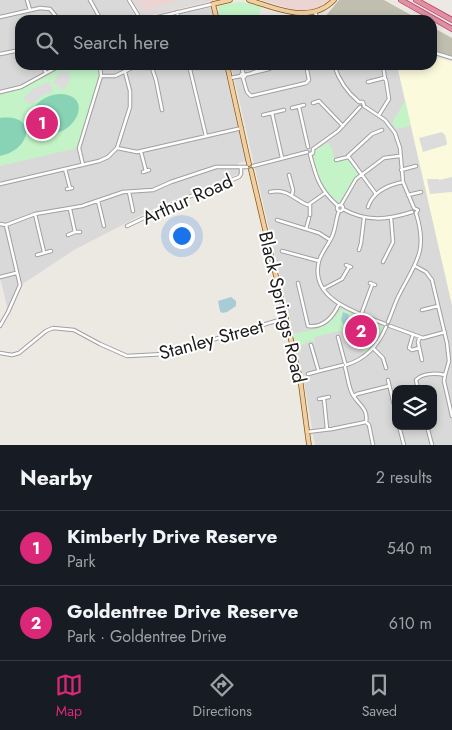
<!DOCTYPE html>
<html lang="en">
<head>
<meta charset="utf-8">
<style>
	body { margin:0; font-family:Jost,sans-serif; background:#20242c; color:#f1f3f6 }
	.controls { position:absolute; right:15px; bottom:15px; display:grid; overflow:hidden; border-radius:10px; box-shadow:0 2px 8px #0003 }
	.controls button { width:45px; height:45px; display:grid; place-items:center; padding:0; border:0; border-bottom:1px solid #363941; background:#171b24; color:#f1f3f6; font:25px sans-serif }
	.you { position:absolute; left:181px; top:235px; width:18px; height:18px; margin:-12px; border:4px solid #fff; border-radius:50%; background:#1a73e8; box-shadow:0 0 0 8px #1a73e833 }
	.badge { display:grid; place-items:center; width:32px; height:32px; border-radius:50%; background:#db2777; color:#fff; font-size:16px; font-weight:700 }
	.pin { position:absolute; translate:-50% -50%; border:2px solid #fff; box-shadow:0 1px 5px #0006 }
	.list { margin:0; padding:0; list-style:none }
	h2 { display:flex; justify-content:space-between; align-items:center; height:65px; margin:0; padding:0 20px; font-size:21px }
	h2 small { font-size:16px; font-weight:400; color:#9ea1a6 }
	.list li { display:grid; grid-template-columns:32px 1fr auto; gap:15px; align-items:center; box-sizing:border-box; height:75px; padding:0 20px; border-top:1px solid #363941 }
	.list b { display:block; font-size:19px; white-space:nowrap }
	.list p { margin:0; font-size:16px; white-space:nowrap; color:#9ea1a6 }
	.list em { font-size:16px; font-style:normal; color:#9ea1a6 }
	.icon { flex:none; width:28px; height:28px; fill:none; stroke:currentColor; stroke-width:2; stroke-linecap:round; stroke-linejoin:round }
	.map { position:relative; flex:none; width:452px; height:445px; overflow:hidden }
	.search { position:absolute; background:#171b24; box-shadow:0 2px 8px #0003; left:15px; right:15px; top:15px; height:55px; display:flex; align-items:center; gap:12px; box-sizing:border-box; padding:0 18px; border-radius:15px; color:#9ea1a6; font-size:19px }
	.sheet { height:215px; background:#171b24 }
	nav { display:flex; justify-content:space-around; align-items:center; box-sizing:border-box; height:70px; border-top:1px solid #363941; background:#171b24; font-size:14px; color:#9ea1a6 }
	nav a { display:grid; justify-items:center; gap:2px }
	nav .on { color:#db2777 }
	.map>svg:first-child { display:block }
</style>
</head>
<body>
<div class="map">
<svg width="452" height="445" viewBox="0 0 452 445">
	<rect width="100%" height="100%" fill="#ece9e3"/>
	<path fill="#dad9d9" fill-rule="evenodd" d="M0 0H126L137 20H20V65H224L246 161 238 163 241 173 159 206 74 250 21 285 10 310 8 311 0 277Z
		M211 8 214 20H157L207 8Z
		M231 65H397L452 305V445H315L302 371ZM396 389H433V426H396Z"/>
	<path fill="#ecd4d3" d="M132 0H216L143 17Z
		M261 0H329L316 9 306 11 294 10Z"/>
	<path fill="#fbfadd" d="M432 56 452 62V305L397 65H432Z"/>
	<path fill="#c0bfaf" d="M339 0H384L420 20H330L324 18Z
		M432 27 452 38V56L432 50Z"/>
	<path fill="#c3f3c6" d="M240 2 262 6 258 17 254 20H220L218 6Z
		M67 65H98L100 76 77 148 0 166V95L21 89Z
		M405 101 411 126 396 129 392 123Z
		M328 143 332 149 335 161 347 158 358 174 339 202C327 197 306 161 317 149 320 147 325 145 328 143Z
		M342 309 381 325 383 330 375 344 365 353 352 336 345 338 344 334 340 331 314 337 315 342 309 341 297 348 293 334C306 331 322 330 331 321 336 317 338 312 342 309Z"/>
	<path fill="#88d3b5" d="M60 94C94 95 77 134 49 134 17 134 28 96 60 94Z
		M0 118C38 113 32 150 0 156Z"/>
	<path fill="#dcdcdc" d="M134 0H137L145 12 153 11 152 8 185 0H206L207 1 143 16Z
		M61 71H66L71 75 70 78 71 79 64 90 53 83Z
		M50 81 53 92 42 96 32 104H30L23 98 34 88Z
		M442 132 445 135 447 143 446 145 423 152 419 138Z
		M452 177V192L430 194 427 179H439V180Z"/>
	<path fill="#a7ccd6" d="M231 297 236 301V306L227 312 222 313 220 311 218 301Z
		M343 312 348 314 349 319H357L360 326 355 330 347 325 343 324 341 320Z"/>
	<g fill="none" stroke-linecap="round" stroke-linejoin="round">
		<g stroke="#a0a0a0" stroke-width="4.5">
			<path id="minor" d="M27 0 30 10
				M90 0 101 20
				M129 0 141 20
				M177 12 179 20
				M315 12 318 20
				M0 17 40 8 50 9 59 20
				M145 20 213 4
				M432 52 452 58
				M0 54 20 50
				M42 65 46 73
				M151 65 156 80 162 110
				M189 65 206 136
				M241 65 243 73
				M334 65C339 81 347 92 359 102H363L364 106 385 120 395 133 400 148 403 182 414 208 418 210 416 213C428 251 416 262 400 293 395 302 392 313 388 322
				M383 65 385 79
				M243 73 245 76 243 78 241 75Z
				M252 73 271 65
				M245 75 269 69 276 65
				M101 76H115L138 65
				M230 78 241 76
				M243 78 247 92 251 96 306 83 309 80 306 65
				M368 82 384 78 386 80 389 99 379 115
				M0 92 21 87 61 65
				M313 103 319 101 343 126
				M299 107 308 147
				M292 108 304 105
				M272 113 282 158
				M263 115 284 110
				M117 148 137 152 242 128
				M141 152 146 171
				M310 154 313 153V149L338 131 360 107
				M310 154C316 177 319 189 338 206
				M336 160 348 157
				M83 165 79 148 101 76 100 65
				M253 166 307 152
				M65 169 70 188
				M401 170 416 166
				M143 172 149 170
				M289 175 293 190 292 195
				M0 184 99 161 108 157 117 148 130 107V91L125 72
				M67 189 72 188
				M129 192 133 211
				M270 192C288 188 294 200 308 205L325 193
				M376 194 348 156 372 134 382 130
				M408 195 421 192
				M98 201 104 226
				M337 208a3 3 0 1 1 6 0a3 3 0 1 1-6 0Z
				M341 205 356 179 384 158 399 156
				M368 207C373 191 388 185 403 182
				M70 209 75 232
				M343 209C366 222 387 220 412 212
				M339 211C336 218 336 226 333 234 330 243 322 251 319 261 309 300 358 313 385 324
				M35 214 44 252
				M310 215V205
				M277 220 319 233 330 240
				M0 224 6 225 35 214 82 206 123 192 153 190 171 182 216 167H247
				M127 226 186 198 239 177 241 174V168
				M306 229 309 218
				M68 235 75 232H80
				M359 250 361 243 364 218
				M282 251 319 261
				M37 255 51 251
				M383 262 393 242 391 218
				M346 265 351 267
				M415 266 426 272 432 280 447 343 449 361 445 375 444 381 452 416
				M0 277 16 273
				M298 283 308 326C323 328 333 317 339 304
				M370 283 375 285
				M323 289 342 279 349 267
				M422 310 438 306
				M361 315 372 285
				M0 326 8 312 20 285 6 225
				M390 326 423 338 445 332
				M413 334 409 348 412 350 419 348
				M338 337 345 363
				M420 337 418 342 422 360
				M311 345 318 369
				M374 349 383 358 386 368
				M0 353 12 355 19 353 46 331 53 328 74 330 100 344 127 356 165 354 286 318
				M346 365C366 359 378 346 386 327
				M345 367C347 374 348 383 351 391 355 403 369 407 366 422
				M308 374C319 371 331 368 343 365
				M388 380 396 413
				M418 389 416 380C422 373 436 373 445 375
				M354 396 357 394 389 386
				M319 399 329 397
				M324 399 327 429
				M367 423 369 425 373 445
				M399 426 404 445
				M427 426 432 445
				M307 432 332 429 366 422"/>
		</g>
		<g stroke="#845b10" stroke-width="5.5">
			<path id="major" d="M249 0C276 8 310 25 334 0
				M217 20 213 4 230 0
				M227 65 249 164
				M251 170 300 378 309 445"/>
		</g>
		<g stroke="#c43669" stroke-width="6">
			<path id="highway" d="M401 0 452 29
				M416 0 452 20"/>
		</g>
		<use href="#minor" stroke="#fff" stroke-width="2.5"/>
		<use href="#major" stroke="#f1cea3" stroke-width="4"/>
		<use href="#highway" stroke="#dc92a1" stroke-width="4.5"/>
	</g>
	<g text-anchor="middle" stroke-width="4" stroke-linejoin="round" paint-order="stroke">
		<g font-size="19" fill="#1c1c1c" stroke="#fff">
			<text transform="translate(187 199) rotate(-24)" y="7">Arthur Road</text>
			<text transform="translate(283 307) rotate(77)" y="7">Black Springs Road</text>
			<text transform="translate(211 339) rotate(-15)" y="7">Stanley Street</text>
		</g>
	</g>
</svg>
<div class="controls">
<button><svg class="icon" aria-label="layers" viewBox="0 0 24 24"><path d="M12 4l9 5-9 5-9-5zM3 14l9 5 9-5"/></svg></button>
</div>
<div class="you"></div>
<div class="pin badge" style="left:42px;top:123px">1</div>
<div class="pin badge" style="left:361px;top:331px">2</div>
<div class="search"><svg class="icon" aria-label="search" viewBox="0 0 24 24"><circle cx="10" cy="10" r="6"/><path d="M15 15l6 6"/></svg>Search here</div>
</div>
<section class="sheet">
<h2>Nearby<small>2 results</small></h2>
<ul class="list">
<li><span class="badge">1</span><div><b>Kimberly Drive Reserve</b><p>Park</p></div><em>540 m</em></li>
<li><span class="badge">2</span><div><b>Goldentree Drive Reserve</b><p>Park · Goldentree Drive</p></div><em>610 m</em></li>
</ul>
</section>
<nav>
<a class="on"><svg class="icon" aria-label="map" viewBox="0 0 24 24"><path d="M3 6l6-2 6 2 6-2v14l-6 2-6-2-6 2zM9 4v14M15 6v14"/></svg>Map</a>
<a><svg class="icon" aria-label="directions" viewBox="0 0 24 24"><path d="M12 3l9 9-9 9-9-9zM9 14v-3h6M13 9l2 2-2 2"/></svg>Directions</a>
<a><svg class="icon" aria-label="saved" viewBox="0 0 24 24"><path d="M7 4h10v16l-5-4-5 4z"/></svg>Saved</a>
</nav>
</body>
</html>
